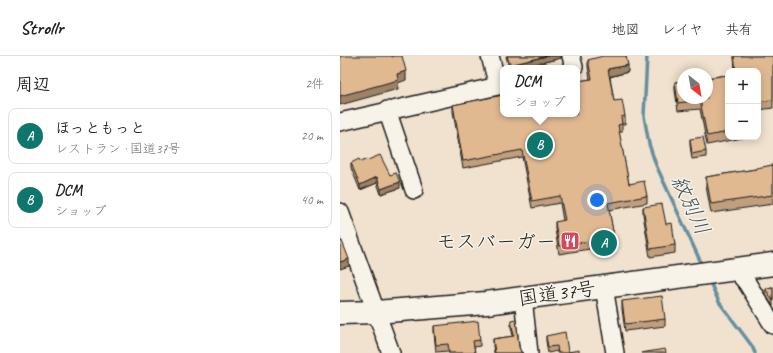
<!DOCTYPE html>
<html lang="ja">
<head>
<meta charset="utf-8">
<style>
	body { margin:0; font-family:Caveat,"Klee One",sans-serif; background:#f6f6f6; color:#222 }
	.controls { position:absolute; right:12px; top:12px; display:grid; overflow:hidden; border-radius:8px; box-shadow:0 2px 10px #0003 }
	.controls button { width:36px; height:36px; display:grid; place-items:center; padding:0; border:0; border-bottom:1px solid #e0e0e0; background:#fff; color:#222; font:20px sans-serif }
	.compass { position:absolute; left:337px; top:12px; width:36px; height:36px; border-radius:50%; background:#fff; box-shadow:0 2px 10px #0003; rotate:149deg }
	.you { position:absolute; left:257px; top:144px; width:14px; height:14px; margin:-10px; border:3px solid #fff; border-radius:50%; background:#1a73e8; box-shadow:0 0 0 6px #1a73e833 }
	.badge { display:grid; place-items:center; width:26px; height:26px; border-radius:50%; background:#0f766e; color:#fff; font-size:13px; font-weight:700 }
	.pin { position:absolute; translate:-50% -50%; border:2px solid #fff; box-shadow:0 1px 4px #0006 }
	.popup { position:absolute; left:160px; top:9px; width:80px; height:52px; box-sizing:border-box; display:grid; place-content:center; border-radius:8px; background:#fff; filter:drop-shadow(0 1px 3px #0005); font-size:13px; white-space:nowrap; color:#767676 }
	.popup b { font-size:15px; color:#222 }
	.popup::after { content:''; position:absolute; left:50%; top:100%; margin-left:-8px; border:8px solid transparent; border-top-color:#fff }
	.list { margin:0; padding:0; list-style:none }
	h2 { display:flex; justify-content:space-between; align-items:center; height:52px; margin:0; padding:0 16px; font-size:17px }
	h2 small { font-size:13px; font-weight:400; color:#767676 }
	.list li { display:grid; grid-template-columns:26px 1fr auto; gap:12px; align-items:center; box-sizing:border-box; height:56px; margin:0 8px 8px; padding:0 8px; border:1px solid #e0e0e0; border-radius:8px }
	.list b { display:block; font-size:15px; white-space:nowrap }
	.list p { margin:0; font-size:13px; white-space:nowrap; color:#767676 }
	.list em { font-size:13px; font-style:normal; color:#767676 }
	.map { position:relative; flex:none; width:433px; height:297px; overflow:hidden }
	header { display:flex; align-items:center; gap:24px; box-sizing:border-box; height:56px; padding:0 20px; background:#fff; border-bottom:1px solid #e0e0e0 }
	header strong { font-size:19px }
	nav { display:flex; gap:22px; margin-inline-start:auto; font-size:14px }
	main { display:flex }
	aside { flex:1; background:#fff }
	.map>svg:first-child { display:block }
</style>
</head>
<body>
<header>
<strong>Strollr</strong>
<nav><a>地図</a><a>レイヤ</a><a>共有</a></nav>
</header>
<main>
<aside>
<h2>周辺<small>2件</small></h2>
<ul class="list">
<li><span class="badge">A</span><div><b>ほっともっと</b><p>レストラン · 国道37号</p></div><em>20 m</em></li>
<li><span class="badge">B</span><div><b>DCM</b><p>ショップ</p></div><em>40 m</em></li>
</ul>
</aside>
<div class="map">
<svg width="433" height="297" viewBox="0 0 433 297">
	<rect width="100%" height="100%" fill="#f0e2ce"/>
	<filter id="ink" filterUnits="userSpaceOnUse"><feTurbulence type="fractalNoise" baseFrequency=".025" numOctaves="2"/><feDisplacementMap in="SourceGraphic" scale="8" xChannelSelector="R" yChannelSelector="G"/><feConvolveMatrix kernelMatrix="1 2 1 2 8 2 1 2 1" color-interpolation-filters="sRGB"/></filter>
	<g filter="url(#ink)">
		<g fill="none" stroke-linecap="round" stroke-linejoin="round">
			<path stroke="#658ea0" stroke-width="3.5" d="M307 0 304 60 309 88 316 109 363 211
				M369 224 379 246 412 290 415 297"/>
			<g stroke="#1c1c1c" stroke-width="20">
				<path id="minor" d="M231 12 234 11 231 0
					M47 54 74 134
					M0 66 158 30 150 0
					M0 156 51 297
					M395 213 407 227 433 269
					M264 231 275 297
					M183 242 189 297"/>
			</g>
			<g stroke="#1c1c1c" stroke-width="25">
				<path id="highway" d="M0 257 36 256 146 247 433 208"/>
			</g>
			<use href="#minor" stroke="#f7f3e8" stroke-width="17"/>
			<use href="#highway" stroke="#f7f3e8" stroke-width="22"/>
		</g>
		<path fill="#c19f7d" stroke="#1c1c1c" d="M166 0H221V2L180 12H169Z
			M394 0H433V52L418 54V15H395Z
			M248 4 288 16 270 21 274 45 285 60V68H282V76H279L289 128 307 140V147L269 154 274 181V189L219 198 215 173V166L223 165 220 147 192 152 182 101 123 112 113 56V49L250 23 248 11Z
			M388 19V81H407L367 89 360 53 338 55 335 34V26Z
			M418 60 420 70V79H418Z
			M350 83 366 95V101L352 103 350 89Z
			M28 104 50 119 60 132 41 138 37 127 20 134 11 112V107Z
			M433 109V148L371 157 366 130V121L416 113Z
			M303 151 326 168 335 189V197L310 201 303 158Z
			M433 231V250L425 238V232Z
			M282 245 325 263V270L285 275 282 253Z
			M171 264 179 291 181 296 183 297H154L153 290V283L173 280 171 271Z
			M94 270 140 284V290L134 291 135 297H108V295L96 296 94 277Z
			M206 280 228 296 239 297H217V295L208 297 206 285Z"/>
		<path fill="#9d8266" stroke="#1c1c1c" d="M207 0H221V2L180 12H170V9Z
			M288 9V16L268 21V13Z
			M66 15V24L58 27V33L0 49V40L57 18Z
			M37 121V127L20 134V129Z
			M60 126V132L41 138V133Z
			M9 203V210L0 213V206Z"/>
		<path fill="#e0b991" stroke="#1c1c1c" d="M0 0H52V1L55 0H62L66 15 57 18 58 24 0 40Z
			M167 0H207L170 9Z
			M263 0H286L288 9 268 13 274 45 282 44 285 60 281 61 282 68 278 69 289 128 304 125 307 140 268 147 274 181 219 190 215 166 225 164 220 140 192 145 182 94 123 105 113 49 163 39V58H237V25L252 23 248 4Z
			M394 0H433V44L418 45V15H396Z
			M388 19V76L367 80 360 44 338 47 335 26 343 25V42H367V22Z
			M418 60 420 70 418 71Z
			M363 81 366 95 352 98 350 83Z
			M40 99 50 119 56 117 60 126 41 133 37 121 20 129 11 107 19 103 21 106 27 103 28 104Z
			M433 109V139L371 148 366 121 416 113V112Z
			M322 148 326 168 332 167 335 189 310 193 303 151Z
			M2 185 9 203 0 206V186Z
			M433 231V245L425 232Z
			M322 240 325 263 285 268 282 245Z
			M176 263 179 291 181 296 183 297H155L153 283 174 280 171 264Z
			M138 265 140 284 133 285 135 297H109L108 288 96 289 94 270Z
			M225 276 228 296 239 294V297H218L217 290 208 291 206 280Z
			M325 293 326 297H301Z"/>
	</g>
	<defs>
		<g id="restaurant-square" transform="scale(1)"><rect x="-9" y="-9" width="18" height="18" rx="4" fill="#d1495b" stroke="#f7f3e8"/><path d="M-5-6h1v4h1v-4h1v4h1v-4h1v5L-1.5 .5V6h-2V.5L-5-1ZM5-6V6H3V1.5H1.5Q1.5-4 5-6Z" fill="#fff"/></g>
	</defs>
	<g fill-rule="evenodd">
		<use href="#restaurant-square" x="230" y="185"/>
	</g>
	<g text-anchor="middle" stroke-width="3" stroke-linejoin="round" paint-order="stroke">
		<g font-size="20" fill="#1c1c1c" stroke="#f7f3e8" text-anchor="end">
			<text x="216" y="192">モスバーガー</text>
		</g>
		<g font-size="20" fill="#1c1c1c" stroke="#f7f3e8">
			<text transform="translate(217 237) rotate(-8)" y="7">国道37号</text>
		</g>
		<g font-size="21" font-style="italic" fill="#41555e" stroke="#f7f3e8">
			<text transform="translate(351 149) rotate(65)" y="7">紋別川</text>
		</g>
	</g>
</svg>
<div class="controls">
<button>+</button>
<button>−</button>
</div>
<svg class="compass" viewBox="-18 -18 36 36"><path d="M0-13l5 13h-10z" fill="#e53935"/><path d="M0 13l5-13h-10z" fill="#767676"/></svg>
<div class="you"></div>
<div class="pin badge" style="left:264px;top:187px">A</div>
<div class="pin badge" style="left:200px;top:89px">B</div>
<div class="popup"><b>DCM</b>ショップ</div>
</div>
</main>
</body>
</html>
